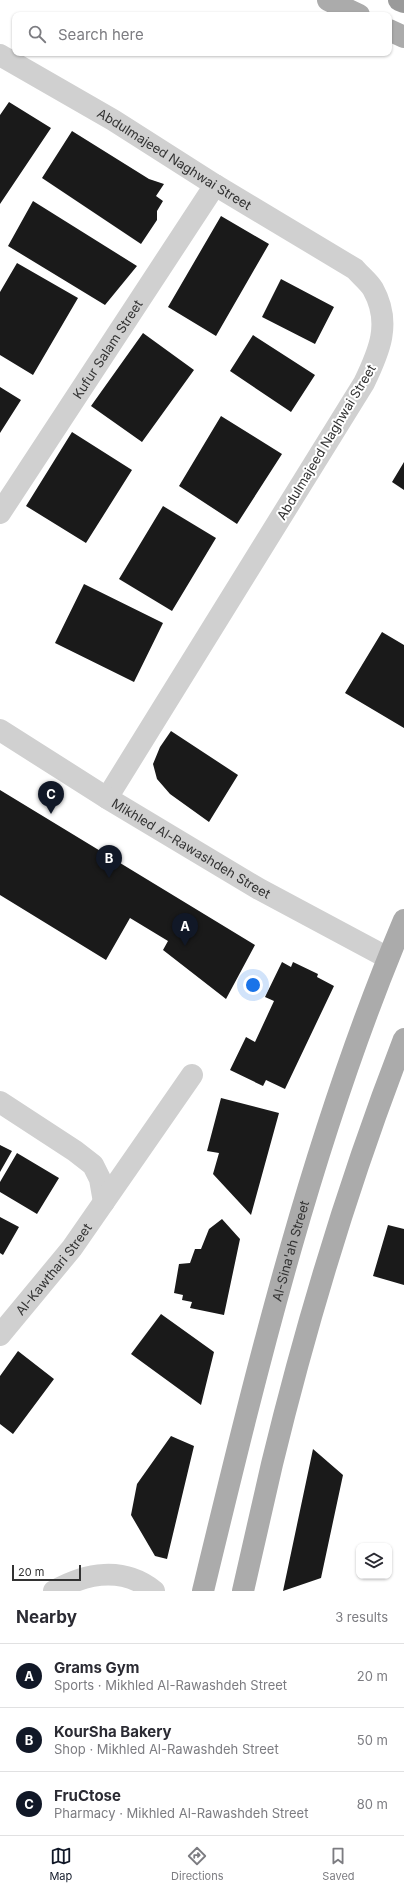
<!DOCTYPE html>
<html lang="en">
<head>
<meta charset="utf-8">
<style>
	body { margin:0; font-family:Inter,sans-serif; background:#f7f7f7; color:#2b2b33 }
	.controls { position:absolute; right:12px; bottom:12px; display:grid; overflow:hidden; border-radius:8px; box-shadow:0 1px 3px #0004 }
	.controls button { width:36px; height:36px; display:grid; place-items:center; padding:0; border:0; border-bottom:1px solid #e1e1e2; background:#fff; color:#2b2b33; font:20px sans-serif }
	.scale { position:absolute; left:12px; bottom:10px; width:69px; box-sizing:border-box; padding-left:4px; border:2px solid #333; border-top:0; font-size:11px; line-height:14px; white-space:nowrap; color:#333; -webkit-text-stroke:3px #fff; paint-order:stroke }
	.you { position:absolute; left:253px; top:985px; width:14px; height:14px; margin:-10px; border:3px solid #fff; border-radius:50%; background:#1a73e8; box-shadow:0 0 0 6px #1a73e833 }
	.badge { display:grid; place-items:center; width:26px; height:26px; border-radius:50%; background:#111827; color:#fff; font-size:13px; font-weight:700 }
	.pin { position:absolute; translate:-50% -33px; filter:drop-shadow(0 1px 2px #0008) }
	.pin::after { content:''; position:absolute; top:21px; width:14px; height:12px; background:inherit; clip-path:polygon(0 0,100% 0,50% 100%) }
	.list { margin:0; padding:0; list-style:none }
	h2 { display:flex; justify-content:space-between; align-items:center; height:52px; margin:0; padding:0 16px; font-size:17px }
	h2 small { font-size:13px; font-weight:400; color:#7c7c81 }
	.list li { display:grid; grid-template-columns:26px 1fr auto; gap:12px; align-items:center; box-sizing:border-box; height:64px; padding:0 16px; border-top:1px solid #e1e1e2 }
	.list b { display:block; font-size:15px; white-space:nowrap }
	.list p { margin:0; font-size:13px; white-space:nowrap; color:#7c7c81 }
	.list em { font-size:13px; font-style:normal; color:#7c7c81 }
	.icon { flex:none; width:22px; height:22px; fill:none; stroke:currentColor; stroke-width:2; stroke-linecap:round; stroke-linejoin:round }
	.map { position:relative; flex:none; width:404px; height:1591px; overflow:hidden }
	.search { position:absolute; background:#fff; box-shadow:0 1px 3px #0004; left:12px; right:12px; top:12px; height:44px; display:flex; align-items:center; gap:10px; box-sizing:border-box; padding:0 14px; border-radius:8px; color:#7c7c81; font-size:15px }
	.sheet { height:244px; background:#fff }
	nav { display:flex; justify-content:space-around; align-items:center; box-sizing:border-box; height:56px; border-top:1px solid #e1e1e2; background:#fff; font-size:11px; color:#7c7c81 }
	nav a { display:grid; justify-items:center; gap:2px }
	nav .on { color:#111827 }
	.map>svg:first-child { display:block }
</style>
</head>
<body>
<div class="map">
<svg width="404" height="1591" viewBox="0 0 404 1591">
	<rect width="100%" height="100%" fill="#fff"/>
	<path fill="#1a1a1a" d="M9 102 51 128 0 204V115Z
		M72 131 149 179 164 184 156 196 163 201 157 211V220L141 244 42 178Z
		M33 201 137 266 105 305 8 246Z
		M221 216 269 244 216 336 168 307Z
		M17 263 78 298 33 375 0 355V292Z
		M281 279 334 307 315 344 262 317Z
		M143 333 194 370 142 442 91 406Z
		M253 335 315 375 291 412 230 371Z
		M0 387 21 400 0 433Z
		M221 416 282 454 237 524 179 486Z
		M72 432 132 470 86 543 26 506Z
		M404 462V490L392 482Z
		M163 506 216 538 172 611 119 579Z
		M84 584 163 623 134 682 55 643Z
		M382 632 404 645V728L345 693Z
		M171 731 238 775 209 822 170 794 157 779 153 764 160 747Z
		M0 790 255 945 226 999 163 950 168 941 130 918 106 960 0 895Z
		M282 962 291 967 293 962 318 974 317 977 334 986 285 1089 266 1080 263 1086 230 1070 246 1037 255 1042 274 1001 265 997Z
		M221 1098 279 1113 251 1215 213 1174 219 1153 207 1151Z
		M0 1145 12 1151 0 1172Z
		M17 1153 59 1178 37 1214 0 1192V1182Z
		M0 1217 19 1227 3 1255 0 1253Z
		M222 1219 240 1239 224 1315 190 1308 192 1302 182 1300 183 1295 174 1293 179 1264 190 1263 195 1249H201L209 1229Z
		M388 1225 404 1229V1285L373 1276Z
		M161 1314 214 1352 201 1405 131 1354Z
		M18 1351 54 1379 13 1434 0 1424V1376Z
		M171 1436 194 1446 167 1559 155 1556 131 1515 137 1484Z
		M313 1449 343 1475 321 1578 283 1591Z"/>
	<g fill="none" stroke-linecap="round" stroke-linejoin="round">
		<g stroke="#d0d0d0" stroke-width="22">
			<path id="s1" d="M0 55 113 120 215 185 355 269C360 275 369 282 373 289 392 323 379 352 364 383L107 798"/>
			<path id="s2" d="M0 513 215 185"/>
			<path id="s3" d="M0 730 107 798 259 889 388 958"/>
			<path d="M0 1102 75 1151 93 1165 100 1179 104 1202"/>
			<path id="s4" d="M0 1335 72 1248 192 1075"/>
			<path d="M54 1591C86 1573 123 1566 154 1591"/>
		</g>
		<g stroke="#ababab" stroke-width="22">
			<path d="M328 0 359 15"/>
			<path d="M389 30 404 37"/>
			<path id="s5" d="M203 1591C258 1364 313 1135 404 920"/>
			<path d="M243 1591C253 1549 262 1506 272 1464 307 1320 350 1178 404 1039"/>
		</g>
		<path stroke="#9a9a9a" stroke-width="22" d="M399 0 404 2"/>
	</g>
	<g text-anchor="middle" stroke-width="4" stroke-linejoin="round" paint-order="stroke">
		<g font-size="13" fill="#333" stroke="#fff">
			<text dy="5" stroke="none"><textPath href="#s1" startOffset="203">Abdulmajeed Naghwai Street</textPath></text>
			<text dy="5" stroke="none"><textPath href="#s2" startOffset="196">Kufur Salam Street</textPath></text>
			<text transform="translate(326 442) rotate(-59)" y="5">Abdulmajeed Naghwai Street</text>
			<text dy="5" stroke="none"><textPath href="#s3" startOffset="225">Mikhled Al-Rawashdeh Street</textPath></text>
			<text dy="5" stroke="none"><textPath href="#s5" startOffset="351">Al-Sina'ah Street</textPath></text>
			<text dy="5" stroke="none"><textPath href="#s4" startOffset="85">Al-Kawthari Street</textPath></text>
		</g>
	</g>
</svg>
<div class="controls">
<button><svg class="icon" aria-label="layers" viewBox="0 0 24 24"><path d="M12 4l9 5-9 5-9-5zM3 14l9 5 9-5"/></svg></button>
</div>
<div class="scale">20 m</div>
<div class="you"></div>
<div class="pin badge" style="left:185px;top:946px">A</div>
<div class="pin badge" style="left:109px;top:878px">B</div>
<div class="pin badge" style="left:51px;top:814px">C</div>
<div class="search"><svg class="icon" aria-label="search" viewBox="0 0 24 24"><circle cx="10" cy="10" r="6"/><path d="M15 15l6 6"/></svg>Search here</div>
</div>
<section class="sheet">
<h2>Nearby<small>3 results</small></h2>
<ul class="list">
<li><span class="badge">A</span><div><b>Grams Gym</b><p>Sports · Mikhled Al-Rawashdeh Street</p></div><em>20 m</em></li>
<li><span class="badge">B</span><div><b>KourSha Bakery</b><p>Shop · Mikhled Al-Rawashdeh Street</p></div><em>50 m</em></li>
<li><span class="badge">C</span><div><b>FruCtose</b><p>Pharmacy · Mikhled Al-Rawashdeh Street</p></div><em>80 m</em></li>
</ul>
</section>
<nav>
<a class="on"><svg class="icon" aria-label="map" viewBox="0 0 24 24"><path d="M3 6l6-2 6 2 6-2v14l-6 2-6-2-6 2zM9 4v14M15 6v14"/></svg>Map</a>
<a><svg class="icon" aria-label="directions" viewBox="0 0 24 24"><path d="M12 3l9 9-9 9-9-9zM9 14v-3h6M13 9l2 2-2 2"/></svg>Directions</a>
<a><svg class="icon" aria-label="saved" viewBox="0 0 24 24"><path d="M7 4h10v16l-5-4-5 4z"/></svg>Saved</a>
</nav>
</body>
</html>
